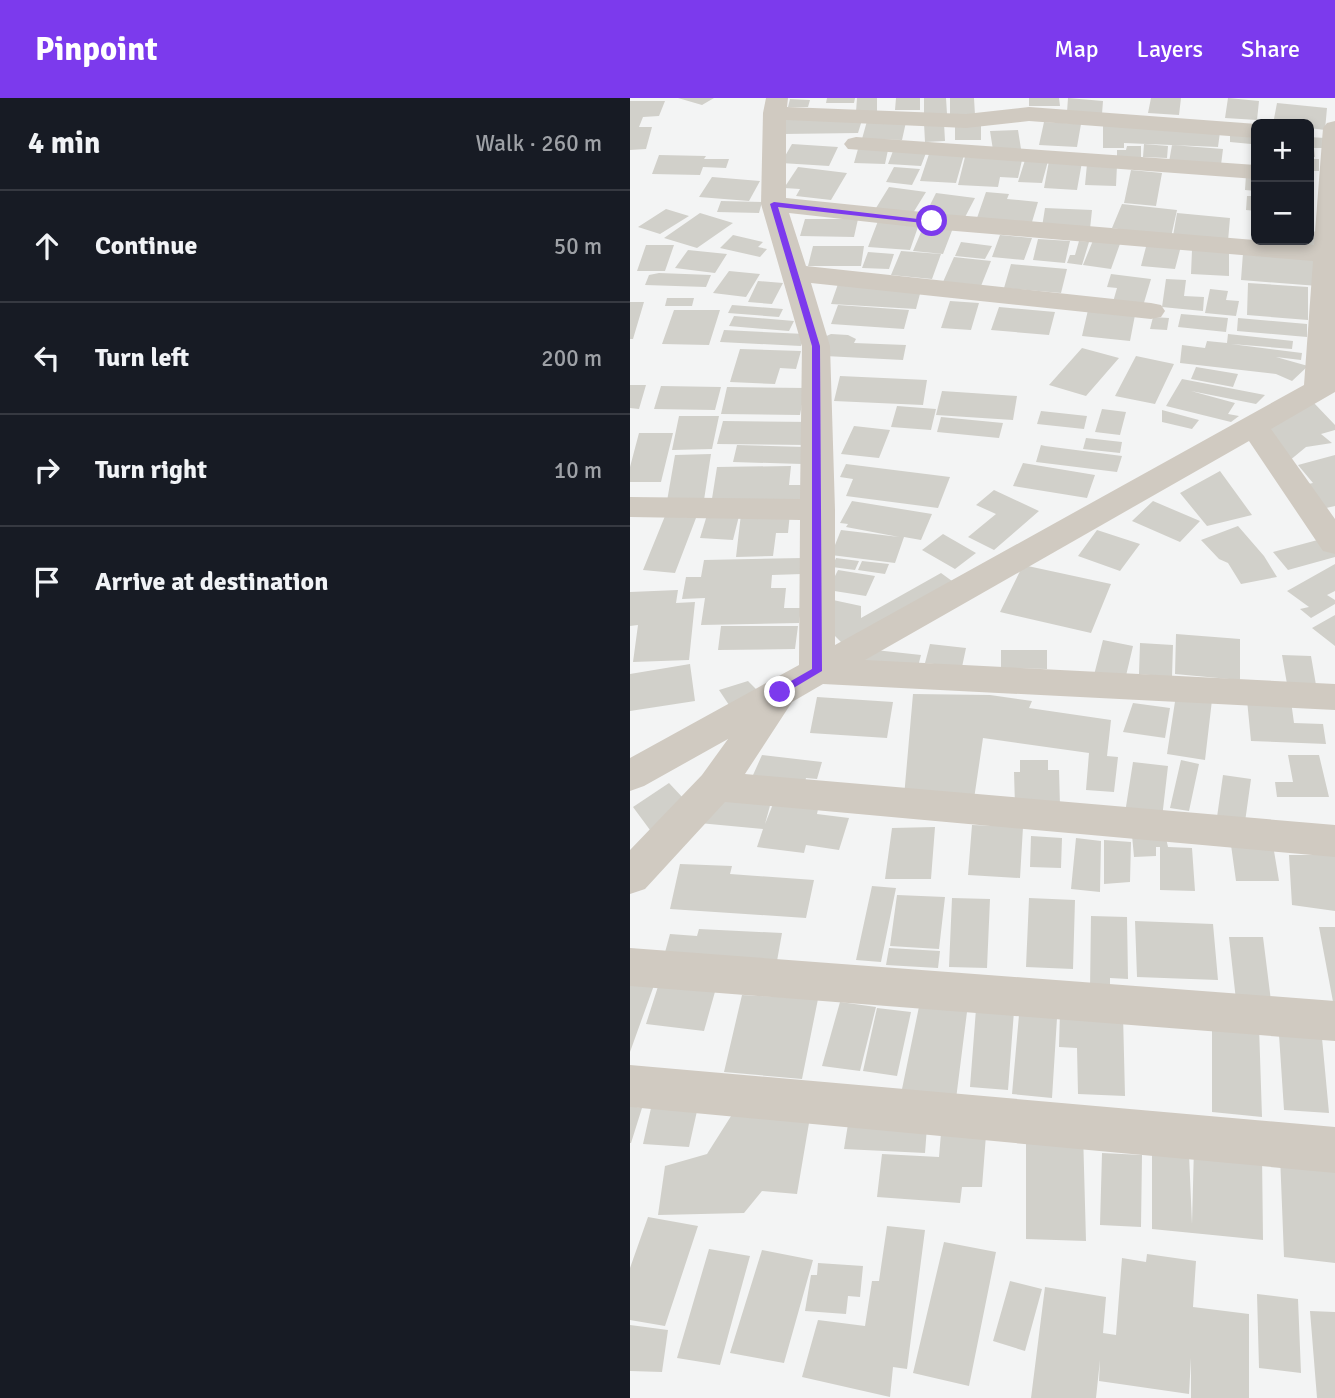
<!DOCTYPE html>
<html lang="en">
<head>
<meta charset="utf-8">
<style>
	body { margin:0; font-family:Signika,sans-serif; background:#242831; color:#f1f3f6 }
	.controls { position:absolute; right:21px; top:21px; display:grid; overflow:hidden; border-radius:10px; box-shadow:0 4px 10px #0003 }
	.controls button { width:63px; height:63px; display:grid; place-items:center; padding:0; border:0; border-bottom:2px solid #363941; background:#171b24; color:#f1f3f6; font:35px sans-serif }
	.stop { position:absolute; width:21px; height:21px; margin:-16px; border:5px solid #7c3aed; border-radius:50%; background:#fff }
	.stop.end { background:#7c3aed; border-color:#fff; box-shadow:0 2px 7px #0008 }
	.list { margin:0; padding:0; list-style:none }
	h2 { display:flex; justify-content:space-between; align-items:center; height:91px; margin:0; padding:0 28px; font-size:30px }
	h2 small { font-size:23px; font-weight:400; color:#9ea1a6 }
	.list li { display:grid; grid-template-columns:46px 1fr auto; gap:21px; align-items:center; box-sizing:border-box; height:112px; padding:0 28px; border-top:2px solid #363941 }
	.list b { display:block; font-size:26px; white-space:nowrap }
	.list em { font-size:23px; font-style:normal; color:#9ea1a6 }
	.icon { flex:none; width:38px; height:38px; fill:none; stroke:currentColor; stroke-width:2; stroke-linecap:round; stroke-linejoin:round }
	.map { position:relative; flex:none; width:705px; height:1300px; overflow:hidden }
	header { display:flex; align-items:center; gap:42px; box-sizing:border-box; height:98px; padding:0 35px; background:#7c3aed; color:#fff }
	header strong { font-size:33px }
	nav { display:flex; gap:38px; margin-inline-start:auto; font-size:24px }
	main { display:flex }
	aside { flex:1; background:#171b24 }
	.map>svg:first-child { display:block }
</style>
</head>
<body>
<header>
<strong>Pinpoint</strong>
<nav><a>Map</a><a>Layers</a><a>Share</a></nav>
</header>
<main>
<aside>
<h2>4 min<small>Walk · 260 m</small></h2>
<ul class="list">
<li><svg class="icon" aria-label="ahead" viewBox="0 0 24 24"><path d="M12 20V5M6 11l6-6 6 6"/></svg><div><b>Continue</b></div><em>50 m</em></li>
<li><svg class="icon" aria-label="left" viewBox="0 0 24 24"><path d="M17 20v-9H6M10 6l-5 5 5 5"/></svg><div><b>Turn left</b></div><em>200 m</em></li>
<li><svg class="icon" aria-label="right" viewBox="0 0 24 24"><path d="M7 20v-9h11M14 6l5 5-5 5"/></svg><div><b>Turn right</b></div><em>10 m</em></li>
<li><svg class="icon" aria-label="arrive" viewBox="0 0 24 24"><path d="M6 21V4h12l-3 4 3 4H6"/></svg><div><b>Arrive at destination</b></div></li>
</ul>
</aside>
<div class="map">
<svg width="705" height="1300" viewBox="0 0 705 1300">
	<rect width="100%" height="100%" fill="#f3f4f4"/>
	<path fill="#d1d0ca" d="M48 0H84L72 7Z
		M197 0H225L224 5H196Z
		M227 0H247V14H226Z
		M266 0H290V12H265Z
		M294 0H316L317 16 294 17Z
		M320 0H344L345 17H320Z
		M399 0H429L430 8H399Z
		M438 0 473 3 472 16 437 14Z
		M521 0H551L549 17 518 15Z
		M598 0 629 3 627 22 595 20Z
		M160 1 180 2 178 9H158Z
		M0 3H35L29 18 13 19 9 29H22L16 51 0 52Z
		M647 5 697 10 695 32 679 30V26H643Z
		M155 18 232 22 228 35 153 36Z
		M237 23 276 24 272 42 232 41Z
		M414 24 451 26 447 49 409 47Z
		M294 25H314L315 43 295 44Z
		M325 26H351V42H325Z
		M473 27 590 34 588 49 494 45V50H473Z
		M388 32 391 51 363 52 360 33Z
		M600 34 626 36V57L621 56V46L600 44Z
		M679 39 695 40 696 50H684L685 59H679Z
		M162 46 208 49 199 68 151 65Z
		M514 46 538 48 537 60 513 59Z
		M542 47 593 51 591 67 539 64Z
		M497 48H511V60L487 59V52H496Z
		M228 51 258 52 255 66 224 65Z
		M263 53 296 55 291 68 258 66Z
		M299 56 334 57 326 85 290 83Z
		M29 57 76 58 74 61H99L96 70 73 69 70 77 22 76Z
		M335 59 392 62 388 80 370 79 368 89 328 87Z
		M679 61H689V73H679Z
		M395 62 418 63 412 85 388 84Z
		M419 63 452 64 447 92 414 90Z
		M457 66 487 67 486 88 455 87Z
		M168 69 217 75 201 102 166 98 170 91 154 90Z
		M264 69 290 71 282 87 256 84Z
		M501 72 532 75 526 108 494 105Z
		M616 77 626 78V93L615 92Z
		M82 79 130 83 119 103 69 99Z
		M259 89 296 94 283 115 246 110Z
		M356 94 379 96 377 101 408 104 402 124 347 120Z
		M306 95 345 100 333 123 294 119Z
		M617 98H626V113L616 112Z
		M91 103 132 104 129 115 87 114Z
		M492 106 547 112 541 139 482 130Z
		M415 110 462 112 460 131 412 129Z
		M36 111 59 118 30 136 8 129Z
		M70 115 103 125 67 150 34 140Z
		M547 115 600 120 598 143 543 138Z
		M175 121H228L224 139 170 138Z
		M248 123 289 126 280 152 238 149Z
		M294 127 323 130 313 156 283 153Z
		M623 129H626V142H679V133L689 134V151L622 146Z
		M103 137 133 144 128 149 137 151 130 159 90 150Z
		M370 137 402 140 394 162 362 159Z
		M464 140 491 143 481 171 453 167Z
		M408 141 440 143 435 165 403 162Z
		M449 143 459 144 452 167 437 165 440 157H445Z
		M331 144 362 148 355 161 325 158Z
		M517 145 551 148 545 171 511 168Z
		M16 147H44L35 173H7Z
		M183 148H234L231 168H178Z
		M58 152 97 156 85 175 45 170Z
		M562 152 599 154V178L561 176Z
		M271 153 311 156 302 181 261 177Z
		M238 154 264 156 259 171 232 170Z
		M613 155 688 160V188L611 182Z
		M324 159 361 163 351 188 313 184Z
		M381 166 437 171 431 195 374 190Z
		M99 173 130 176 116 199 83 195Z
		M29 175 81 177 76 189 15 187 19 177Z
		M481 176 521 181 513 208 483 204 487 190 477 189Z
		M536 181 556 182 554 198 574 199 573 213 532 209Z
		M128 183 153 185 142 206 118 204Z
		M618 185 678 189V222L617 217Z
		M208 186 291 192 286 211 201 206Z
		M580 191 598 193 596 202 609 203 606 218 575 215Z
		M37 200H64L62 208H35Z
		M320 203 349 205 341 232 311 230Z
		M0 204H14L3 241H0Z
		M102 207 153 211 149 219 98 215Z
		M208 207 279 212 274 231 201 226Z
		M369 209 425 214 419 237 361 232Z
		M44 212H90L79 247 32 246Z
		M458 212 505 217 500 243 452 238Z
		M551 216 598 220 596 234 548 229Z
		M104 218 164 223 159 233 99 228Z
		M523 219 539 220 537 232 520 231Z
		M608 220 677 226V239L607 233Z
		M94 232 175 236 171 248 90 244Z
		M201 236 218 237 226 241 224 245 276 247 273 262 195 258 192 240Z
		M598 236 663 243 662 251 601 246 672 255 671 262 646 259 678 268 662 283 646 276 550 265 552 247 575 250 577 243 597 245Z
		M452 250 489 260 456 298 419 287Z
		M110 251 171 253 166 271 150 270 145 286 100 284Z
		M506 258 544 266 525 306 485 298Z
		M566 269 608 276 603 289 561 281Z
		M210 278 297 282 293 307 204 303Z
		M552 281 635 297 626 306 561 293 605 305 598 316 609 318 601 324 536 308Z
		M0 287H16L9 311 0 310Z
		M31 288 91 289 85 312 24 311Z
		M97 289 175 290 170 317 91 316Z
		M312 293 387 298 383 322 306 317Z
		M684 305 705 327V332L691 336 702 345 676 349 659 363 629 329Z
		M267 308 306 311 301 332 261 329Z
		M472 311 496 314 490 337 465 334Z
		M532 312 569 322 562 331 532 324Z
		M411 313 457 318 454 331 407 326Z
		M49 318H89L82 351 42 352Z
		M311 319 373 325 369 340 307 334Z
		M93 323 182 324 178 347 87 346Z
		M224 328 260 332 249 360 211 356Z
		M9 335H43L31 384H0V369Z
		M456 340 492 344 490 355 453 351Z
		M107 347 175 349 172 366 103 364Z
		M411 347 415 348 492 358 487 374 406 364Z
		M81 356 74 402 37 403 45 357Z
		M705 357V408L696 410 678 386 683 385 668 367Z
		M393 365 465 377 457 400 383 388Z
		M216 366 320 379 308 410 216 398 223 381 210 379Z
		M161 368 159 387H182L181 405 81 407 87 369Z
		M590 373 622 417 577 428 550 395Z
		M364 392 409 413 364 452 338 439 366 416 346 407Z
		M222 403 302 416 291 442 274 439 265 465 201 457 211 432 269 439 216 429 218 426 210 425Z
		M523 403 570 423 550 444 502 423Z
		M160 415 158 435H146L143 458 106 459 111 416Z
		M77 417 109 418 103 442 70 440Z
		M35 418 66 420 45 475 13 472Z
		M608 428 634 458 647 479 611 486 598 465 589 461 571 442Z
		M467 432 510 446 490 473 448 458Z
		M313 436 346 455 325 471 292 452Z
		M695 440 705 452V459L658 472 643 454Z
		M173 460 172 476 142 477 141 490H156L154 510H171L169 525 71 527 75 500 52 501 56 479H71L74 462Z
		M206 460 229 463 225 472 202 469Z
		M232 463 259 466 255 476 228 472Z
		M705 466V493L697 497 705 502V506L681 520 670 511 679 509 657 493Z
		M393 467 481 486 461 535 370 514Z
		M208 472 245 478 236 498 198 492Z
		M311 475 322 483 212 545 204 537 203 502 231 508V520Z
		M48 492 46 505 65 504 59 562 3 564 8 527 0 528V494Z
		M705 517V548L682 530Z
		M91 528H168L165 551 88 552Z
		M546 536 610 541V582L545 576Z
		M473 542 503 548 495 582 464 577Z
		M510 545 543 547 542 579 509 576Z
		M300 546 336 550 332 569 295 565Z
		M236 551 291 557 286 576 229 570Z
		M371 552H417V571L371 570Z
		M652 557 681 558 686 587 657 586Z
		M60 566 65 603 0 613V576Z
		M118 583 129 594 99 607 89 592Z
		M283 596 360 597 402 603 399 610 481 622 477 658 488 659 484 694 456 692 459 655 353 640 344 701 274 699Z
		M546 597 582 602 575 662 537 656Z
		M187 599 263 604 257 640 180 635Z
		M617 602 661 603 664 625 693 626 696 646 621 643Z
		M503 605 540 610 535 640 493 634Z
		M132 657 192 664 187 681 176 680 173 692 119 686Z
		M658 657H689L699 699H647L645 684H663Z
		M390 662H418V672H429L430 708H385L384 674H390Z
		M551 662 569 666 559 713 540 710Z
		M503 664 538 668 532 720 495 715Z
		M593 677 621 681 615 724 587 719Z
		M39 685 54 701 20 732 3 709Z
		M78 698 141 704 135 726 143 706 188 711 187 716 219 720 209 752 176 747 174 755 127 749 133 731 69 725Z
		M342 727 393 729 390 780 338 777Z
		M305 729 301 781H255L262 730Z
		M502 737 536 740 538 749 562 750 565 793 530 792V749H526V758L504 759Z
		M401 738 432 740 431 770 400 769Z
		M446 740 471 743 470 794 441 791Z
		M474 742 501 744 500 784 474 786Z
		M601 747H643L649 783H606Z
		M659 757H705V813L662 807Z
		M50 766 102 768 100 776 184 782 176 820 40 811Z
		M242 788 266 790 251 864 226 862Z
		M267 797 315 799 309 851 260 848Z
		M322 800 360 801 357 870 319 869Z
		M399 800 445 802 443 871 396 869Z
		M461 818 497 819 498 881 480 880V893L460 892Z
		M505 823 583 826 588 882 507 879Z
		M689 829H705V909H704Z
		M69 831 152 835 147 863 34 858 40 836 67 838Z
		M599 839H633L641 903 606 902Z
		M259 850 310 853 308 870 256 867Z
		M0 877 27 879 0 954Z
		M31 879 88 883 74 933 16 926Z
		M112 897 188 901 172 981 94 974Z
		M291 899 338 906 326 1001 271 996Z
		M210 904 246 909 230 973 192 968Z
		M247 910 281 914 267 978 233 973Z
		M346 911 384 913 378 992 340 989Z
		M430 913 493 916 495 998 448 996 447 950 429 949Z
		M389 917 427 920 422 1000 382 996Z
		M582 924 629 928 632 1019 582 1014Z
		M649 937 692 940 699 1015 654 1012Z
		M23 1001 69 1004 59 1049 13 1046Z
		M0 1008 12 1010 1 1045H0Z
		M103 1015 179 1025 167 1096 132 1093 114 1115 28 1117 35 1068 77 1056Z
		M218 1026 297 1029 295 1055 214 1051Z
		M396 1033 453 1034 456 1143 396 1141Z
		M311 1035 356 1037 352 1089H332L330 1105 247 1099 252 1056 309 1059Z
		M564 1049 632 1056 633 1142 522 1131V1053L559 1056 562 1126Z
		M472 1055 512 1057 511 1129 470 1127Z
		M650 1057 705 1063V1165L654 1159Z
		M18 1119 68 1128 35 1228 0 1222V1170Z
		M257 1128 295 1132 277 1271 263 1269 260 1299 172 1279 188 1222 235 1228 242 1183H249Z
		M314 1144 366 1154 339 1288 283 1275Z
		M79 1151 120 1158 90 1267 47 1260Z
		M132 1152 183 1162 154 1265 100 1255Z
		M517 1156 566 1163 563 1209 619 1216V1300H561V1260L559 1296 469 1283 470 1262 466 1300H401L415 1189 476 1199 473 1235 486 1237 492 1160 516 1164Z
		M188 1165 233 1168 230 1199 218 1198 216 1216 175 1213 181 1177H187Z
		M380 1183 412 1191 395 1253 363 1243Z
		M627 1196 668 1201 671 1275 629 1270Z
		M680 1213 705 1214V1300H687Z
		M0 1227 38 1232 32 1274 0 1273Z"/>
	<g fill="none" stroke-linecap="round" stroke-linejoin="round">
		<path fill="#d0cac1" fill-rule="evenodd" d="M136 0H158L157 9 336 16 399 9 627 26 626 40 399 23 336 30 156 22V100L302 115 684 147 693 30 697 25 705 23V294L641 331 705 421V456L693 453 619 343 235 562 705 586V612L193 586 162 604 115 676 705 727V759L95 704 15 791 0 796V752L72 677 98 641 14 688 0 693V660L169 567 170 422 0 419V399L170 401 172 248 131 106 133 15ZM159 115 302 131 683 163 674 287 205 547V412L200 248 181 185 521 221 531 219 535 213 531 207 521 205 176 168Z
			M226 39 626 67V81L218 51 214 46 218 41Z
			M0 850 705 903V943L0 888Z
			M0 967 705 1029V1075L0 1009Z"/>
	</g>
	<path fill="#7c3aed" d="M144 104 305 123 302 126 148 109 190 248 192 573 150 598 147 596V591L182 571V248L140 106Z"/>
</svg>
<div class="controls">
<button>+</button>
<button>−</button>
</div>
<div class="stop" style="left:302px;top:123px"></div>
<div class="stop end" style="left:150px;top:594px"></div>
</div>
</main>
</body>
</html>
